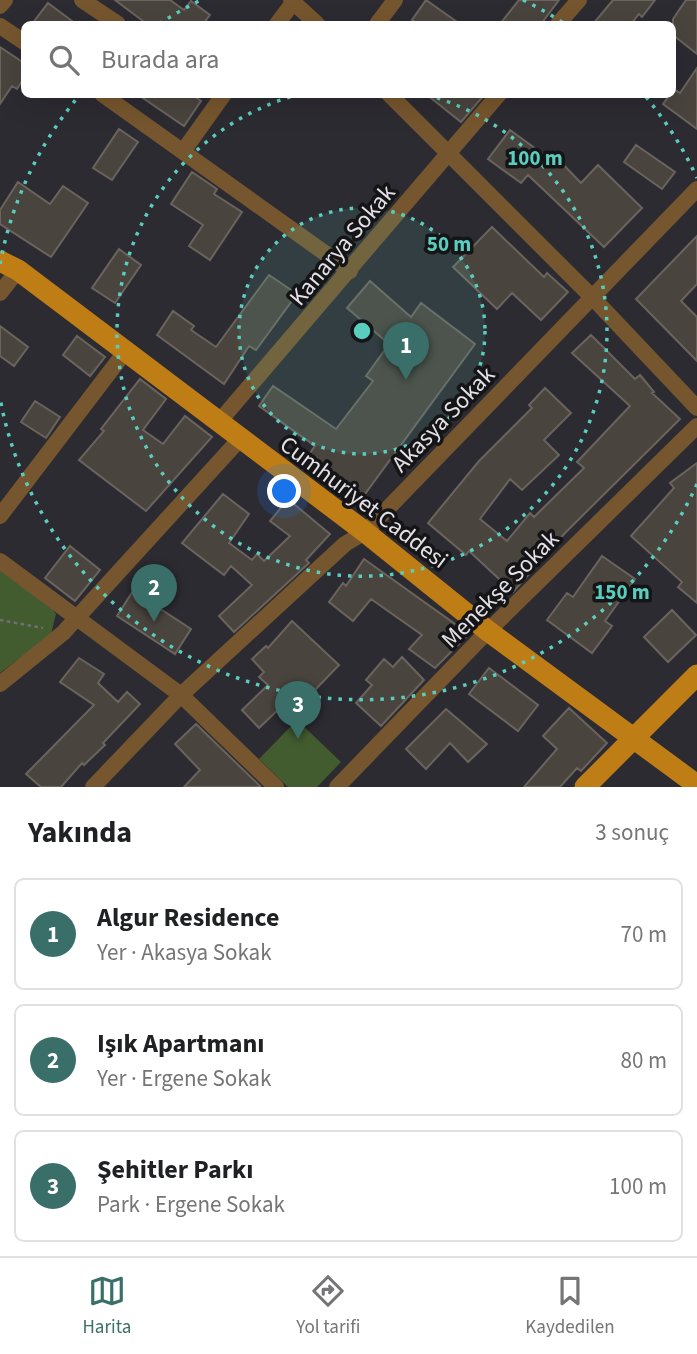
<!DOCTYPE html>
<html lang="tr">
<head>
<meta charset="utf-8">
<style>
	body { margin:0; font-family:"Source Sans 3",sans-serif; background:#f2f2f2; color:#202124 }
	.you { position:absolute; left:285px; top:492px; width:24px; height:24px; margin:-18px; border:5px solid #fff; border-radius:50%; background:#1a73e8; box-shadow:0 0 0 10px #1a73e833 }
	.badge { display:grid; place-items:center; width:46px; height:46px; border-radius:50%; background:#3a6f69; color:#fff; font-size:23px; font-weight:700 }
	.pin { position:absolute; translate:-50% -58px; filter:drop-shadow(0 2px 4px #0008) }
	.pin::after { content:''; position:absolute; top:37px; width:24px; height:21px; background:inherit; clip-path:polygon(0 0,100% 0,50% 100%) }
	.list { margin:0; padding:0; list-style:none }
	h2 { display:flex; justify-content:space-between; align-items:center; height:91px; margin:0; padding:0 28px; font-size:30px }
	h2 small { font-size:23px; font-weight:400; color:#757577 }
	.list li { display:grid; grid-template-columns:46px 1fr auto; gap:21px; align-items:center; box-sizing:border-box; height:112px; margin:0 14px 14px; padding:0 14px; border:2px solid #e0e0e0; border-radius:10px }
	.list b { display:block; font-size:26px; white-space:nowrap }
	.list p { margin:0; font-size:23px; white-space:nowrap; color:#757577 }
	.list em { font-size:23px; font-style:normal; color:#757577 }
	.icon { flex:none; width:38px; height:38px; fill:none; stroke:currentColor; stroke-width:2; stroke-linecap:round; stroke-linejoin:round }
	.map { position:relative; flex:none; width:697px; height:787px; overflow:hidden }
	.search { position:absolute; background:#fff; box-shadow:0 7px 28px #0002; left:21px; right:21px; top:21px; height:77px; display:flex; align-items:center; gap:18px; box-sizing:border-box; padding:0 24px; border-radius:10px; color:#757577; font-size:26px }
	.sheet { height:469px; background:#fff }
	nav { display:flex; justify-content:space-around; align-items:center; box-sizing:border-box; height:98px; border-top:2px solid #e0e0e0; background:#fff; font-size:19px; color:#757577 }
	nav a { display:grid; justify-items:center; gap:4px }
	nav .on { color:#3a6f69 }
	.map>svg:first-child { display:block }
</style>
</head>
<body>
<div class="map">
<svg width="697" height="787" viewBox="0 0 697 787">
	<rect width="100%" height="100%" fill="#2d2b32"/>
	<path fill="#435c2f" d="M0 571 50 606 56 614 51 634 0 673Z
		M297 720 341 762 317 787H288L259 759Z"/>
	<path fill="#4a443e" stroke="#6a645d" stroke-width="2" d="M115 0H170L184 10 191 1 210 15 203 24H147Z
		M426 0 460 24H419L412 20Z
		M519 0H559L541 24H500Z
		M613 0H655L642 17 639 14 631 24H593Z
		M686 0H697V54L673 35V19Z
		M48 3 76 24H32Z
		M0 47 24 63V78L17 89 12 86 0 104Z
		M697 68V129L663 104 674 89 680 93Z
		M137 94H191L201 101 184 126Z
		M426 94H485L461 122Z
		M119 129 138 142 112 180 93 168Z
		M510 130 554 162 558 159 581 183 598 165 642 208 604 247 528 175 521 183 488 159Z
		M636 145 675 172 662 189 624 162Z
		M192 172 217 189 214 194 242 212 210 260 189 246 203 225 171 204Z
		M18 182 50 204 63 186 88 203 51 257 0 224V210Z
		M492 227 544 277 547 273 568 292 541 320 512 293 497 309 453 267Z
		M697 236V284L681 301 697 317V361L636 299Z
		M119 249 141 265 115 303 92 288Z
		M269 275 297 294 256 350 249 346 224 384 157 335 173 311 194 326 191 330 216 347Z
		M370 281 411 317 421 303 475 344 362 498 307 457 315 446 259 406 273 386 336 429 373 381 366 376 389 344 347 308Z
		M0 326 28 347 14 366 0 356Z
		M591 335 635 379 640 375 654 392 652 393 680 419 565 533 513 592 469 551 466 555 428 523 479 461 532 408 529 405 545 388 571 413 544 440 559 455 522 490 510 479 480 519 507 541 530 513 534 517 584 468 577 462 630 406 572 353Z
		M77 336 105 357 90 376 63 355Z
		M140 379 166 399 143 430 163 444 185 416 212 437 146 511 79 460 104 431 101 429Z
		M35 401 60 417 46 438 21 422Z
		M697 463V603L678 587 682 582 631 536 674 488 670 483Z
		M223 494 249 514 229 543 252 560 257 554 264 561 290 536 270 521 288 499 330 534 306 560 309 563 234 632 219 616 252 585 231 566 224 575 182 543Z
		M70 546 100 570 75 601 45 578Z
		M602 556 635 579 605 621 612 626 592 653 547 620 567 593 573 597Z
		M364 559 469 634 435 668 409 649 422 635 371 599 353 621 329 602 343 583 346 586Z
		M133 591 191 629 175 654 117 616Z
		M672 610 696 635 668 662 644 637Z
		M292 621 339 665 295 711 285 703 259 728 242 710 268 685 259 677 264 672 252 659 266 646 268 648Z
		M402 657 424 680 381 726 356 703 372 685 366 680 384 659 393 667Z
		M79 658 104 674 98 683 118 702 127 692 140 704 103 743 105 745 84 765 82 763 61 787H41L26 774 94 705 60 682Z
		M489 668 538 705 518 731 469 694Z
		M569 708 607 743 581 771 577 768 560 787H524L557 749 543 736Z
		M446 709 487 744 468 762 450 743 426 769 406 749Z
		M196 724 261 787H184L200 770 175 744Z"/>
	<g fill="none" stroke-linecap="round" stroke-linejoin="round">
		<path stroke="#716f75" stroke-width="2.5" stroke-dasharray="3.5 3.5" stroke-linecap="butt" d="M0 620 43 628"/>
		<path stroke="#76562e" stroke-width="16" d="M82 0 118 24
			M291 0 317 24
			M0 6 5 0
			M277 24 295 0
			M377 24 395 0
			M558 24 579 0
			M0 26 24 42
			M102 94 350 271
			M389 94 592 297 697 408
			M184 150 224 94
			M0 293 18 270
			M218 423 499 94
			M0 516 125 352
			M0 561 181 695 276 787
			M0 684 63 633 239 440
			M93 787 181 695 345 544 365 532 697 189
			M337 787 488 631 697 426"/>
		<path stroke="#bf7d16" stroke-width="21" d="M0 261 18 270 365 532 488 631 697 785
			M585 787 697 675"/>
	</g>
	<circle cx="362" cy="331" r="123" fill="#5acebe" fill-opacity=".12"/>
	<g fill="none" stroke="#5acebe" stroke-width="3.5" stroke-dasharray="3.5 7">
		<circle cx="362" cy="331" r="123"/>
		<path d="M427 95A245 245 0 1 1 297 95"/>
		<path d="M697 484A368 368 0 0 1 0 398M0 264A368 368 0 0 1 78 97M159 24A368 368 0 0 1 201 0M523 0A368 368 0 0 1 565 24M646 97A368 368 0 0 1 697 178"/>
	</g>
	<g text-anchor="middle" stroke-width="7" stroke-linejoin="round" paint-order="stroke">
		<g font-size="24" fill="#e3e1e6" stroke="#151417">
			<text transform="translate(342 245) rotate(-50)" y="8">Kanarya Sokak</text>
			<text transform="translate(443 419) rotate(-46)" y="8">Akasya Sokak</text>
			<text transform="translate(364 502) rotate(37)" y="8">Cumhuriyet Caddesi</text>
			<text transform="translate(500 589) rotate(-45)" y="8">Menekşe Sokak</text>
		</g>
	</g>
	<circle cx="362" cy="331" r="10" fill="#5acebe" stroke="#151417" stroke-width="3.5"/>
	<g font-size="21" text-anchor="middle" font-weight="bold" fill="#5acebe" stroke="#151417" stroke-width="7" stroke-linejoin="round" paint-order="stroke">
		<text x="535" y="165">100 m</text>
		<text x="449" y="251">50 m</text>
		<text x="622" y="599">150 m</text>
	</g>
</svg>
<div class="you"></div>
<div class="pin badge" style="left:406px;top:380px">1</div>
<div class="pin badge" style="left:154px;top:622px">2</div>
<div class="pin badge" style="left:298px;top:739px">3</div>
<div class="search"><svg class="icon" aria-label="search" viewBox="0 0 24 24"><circle cx="10" cy="10" r="6"/><path d="M15 15l6 6"/></svg>Burada ara</div>
</div>
<section class="sheet">
<h2>Yakında<small>3 sonuç</small></h2>
<ul class="list">
<li><span class="badge">1</span><div><b>Algur Residence</b><p>Yer · Akasya Sokak</p></div><em>70 m</em></li>
<li><span class="badge">2</span><div><b>Işık Apartmanı</b><p>Yer · Ergene Sokak</p></div><em>80 m</em></li>
<li><span class="badge">3</span><div><b>Şehitler Parkı</b><p>Park · Ergene Sokak</p></div><em>100 m</em></li>
</ul>
</section>
<nav>
<a class="on"><svg class="icon" aria-label="map" viewBox="0 0 24 24"><path d="M3 6l6-2 6 2 6-2v14l-6 2-6-2-6 2zM9 4v14M15 6v14"/></svg>Harita</a>
<a><svg class="icon" aria-label="directions" viewBox="0 0 24 24"><path d="M12 3l9 9-9 9-9-9zM9 14v-3h6M13 9l2 2-2 2"/></svg>Yol tarifi</a>
<a><svg class="icon" aria-label="saved" viewBox="0 0 24 24"><path d="M7 4h10v16l-5-4-5 4z"/></svg>Kaydedilen</a>
</nav>
</body>
</html>
